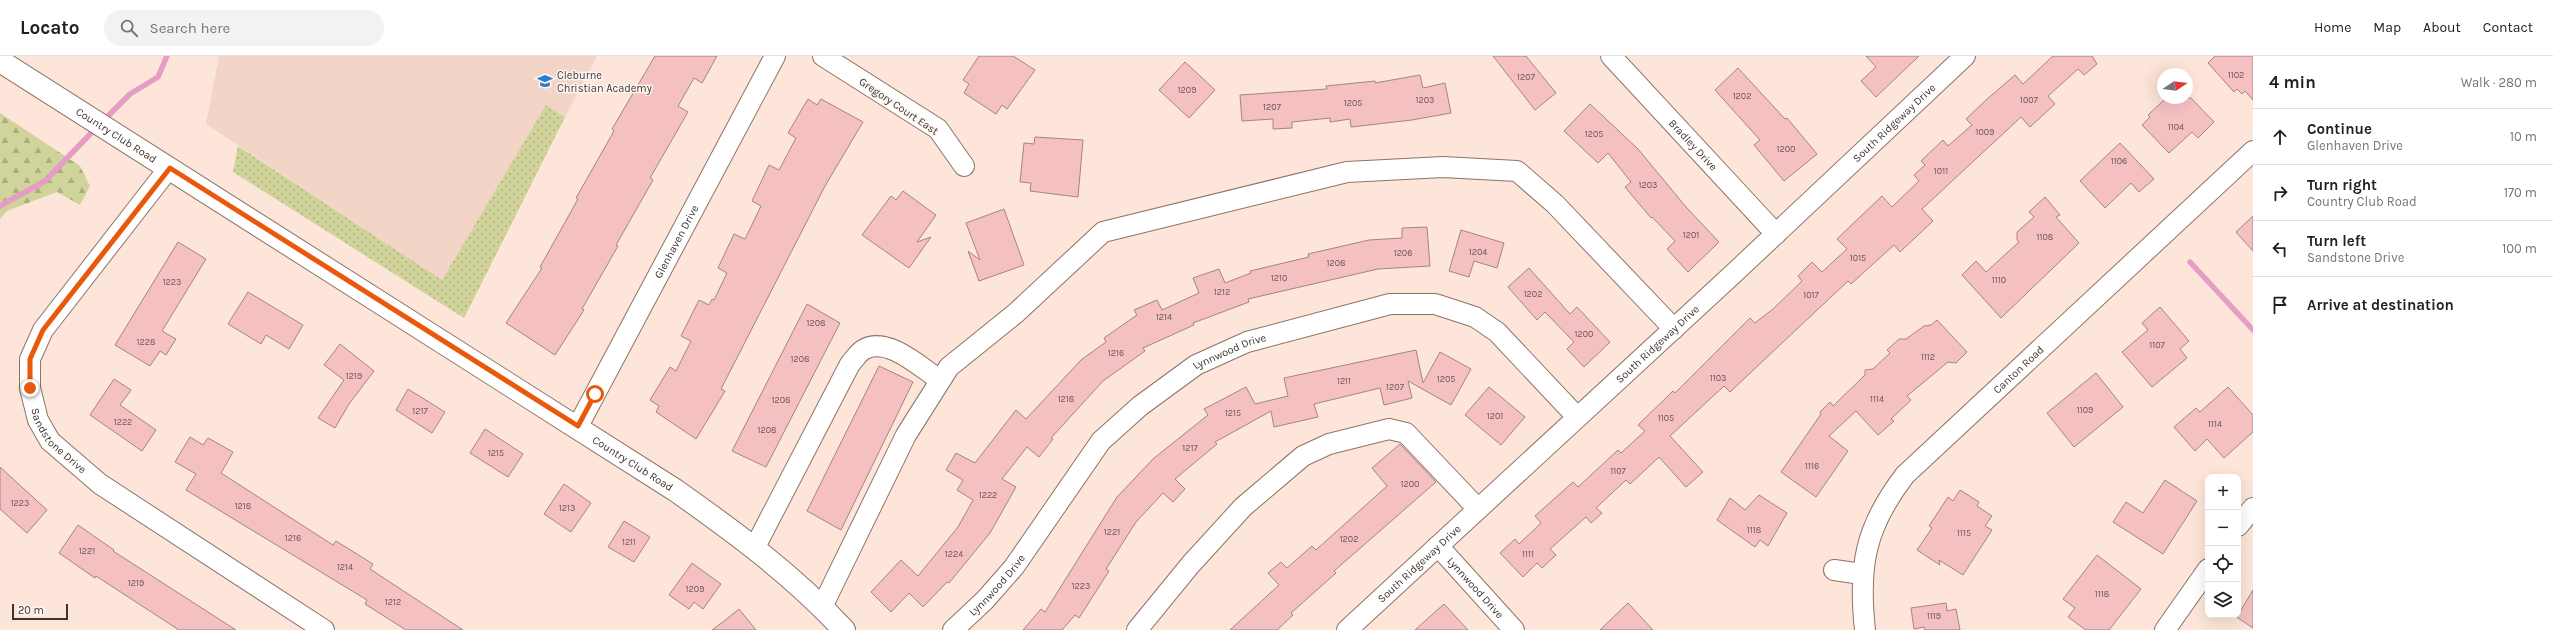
<!DOCTYPE html>
<html lang="en">
<head>
<meta charset="utf-8">
<style>
	body { margin:0; font-family:Karla,sans-serif; background:#f2f2f2; color:#202124 }
	.controls { position:absolute; right:12px; bottom:12px; display:grid; overflow:hidden; border-radius:8px; box-shadow:0 4px 16px #0002 }
	.controls button { width:36px; height:36px; display:grid; place-items:center; padding:0; border:0; border-bottom:1px solid #e0e0e0; background:#fff; color:#202124; font:20px sans-serif }
	.compass { position:absolute; left:2157px; top:12px; width:36px; height:36px; border-radius:50%; background:#fff; box-shadow:0 4px 16px #0002; rotate:77deg }
	.scale { position:absolute; left:12px; bottom:10px; width:56px; box-sizing:border-box; padding-left:4px; border:2px solid #40342f; border-top:0; font-size:11px; line-height:14px; white-space:nowrap; color:#40342f; -webkit-text-stroke:3px #fdf6f3; paint-order:stroke }
	.stop { position:absolute; width:12px; height:12px; margin:-9px; border:3px solid #ea580c; border-radius:50%; background:#fff }
	.stop.end { background:#ea580c; border-color:#fff; box-shadow:0 1px 4px #0008 }
	.list { margin:0; padding:0; list-style:none }
	h2 { display:flex; justify-content:space-between; align-items:center; height:52px; margin:0; padding:0 16px; font-size:17px }
	h2 small { font-size:13px; font-weight:400; color:#757577 }
	.list li { display:grid; grid-template-columns:26px 1fr auto; gap:12px; align-items:center; box-sizing:border-box; height:56px; padding:0 16px; border-top:1px solid #e0e0e0 }
	.list b { display:block; font-size:15px; white-space:nowrap }
	.list p { margin:0; font-size:13px; white-space:nowrap; color:#757577 }
	.list em { font-size:13px; font-style:normal; color:#757577 }
	.icon { flex:none; width:22px; height:22px; fill:none; stroke:currentColor; stroke-width:2; stroke-linecap:round; stroke-linejoin:round }
	.map { position:relative; flex:none; width:2253px; height:574px; overflow:hidden }
	header { display:flex; align-items:center; gap:24px; box-sizing:border-box; height:56px; padding:0 20px; background:#fff; border-bottom:1px solid #e0e0e0 }
	header strong { font-size:19px }
	nav { display:flex; gap:22px; margin-inline-start:auto; font-size:14px }
	.search { width:280px; height:36px; background:#f2f2f2; display:flex; align-items:center; gap:10px; box-sizing:border-box; padding:0 14px; border-radius:22px; color:#757577; font-size:15px }
	main { display:flex }
	aside { flex:1; background:#fff }
	.map>svg:first-child { display:block }
</style>
</head>
<body>
<header>
<strong>Locato</strong>
<div class="search"><svg class="icon" aria-label="search" viewBox="0 0 24 24"><circle cx="10" cy="10" r="6"/><path d="M15 15l6 6"/></svg>Search here</div>
<nav><a>Home</a><a>Map</a><a>About</a><a>Contact</a></nav>
</header>
<main>
<div class="map">
<svg width="2253" height="574" viewBox="0 0 2253 574">
	<defs>
		<pattern id="grass-dots" width="8" height="8" patternUnits="userSpaceOnUse"><rect width="8" height="8" fill="#d0d49b"/><path d="M2 2h.1M6 6h.1" fill="none" stroke="#aaad7f" stroke-width="1.8" stroke-linecap="round"/></pattern>
		<pattern id="forest-firs" width="22" height="20" patternUnits="userSpaceOnUse"><rect width="22" height="20" fill="#d0d49b"/><path d="M5 1l3.5 6h-7zM16 11l3.5 6h-7z" fill="#aaad7f"/></pattern>
	</defs>
	<rect width="100%" height="100%" fill="#fde5d9"/>
	<path fill="#f3d5c7" d="M219 0H597L565 61 546 49 442 224 206 68Z"/>
	<path fill="url(#grass-dots)" d="M546 49 565 61 464 262 233 116 238 90 442 224Z"/>
	<path fill="url(#forest-firs)" d="M0 57 80 110 90 130 80 149 57 136 7 155 0 163Z"/>
	<g fill="none" stroke-linecap="round" stroke-linejoin="round">
		<path stroke="#e59dc5" stroke-width="5.5" d="M103 65 130 38 158 21 167 0
			M0 150 45 125 96 72
			M2190 206 2253 274"/>
	</g>
	<path fill="#f4c0c2" stroke="#a48485" d="M655 0H717L702 27 694 22 678 50 688 56 650 122 653 124 616 189 618 190 582 253 584 254 555 299 506 267 542 212 540 211 578 143 576 142 614 75 612 73Z
		M979 0H1013L1035 14 1007 53 1002 49 996 58 964 37 969 28 963 24Z
		M1493 0H1526L1556 37 1535 54Z
		M1866 0H1919L1876 41 1861 25 1876 11Z
		M2053 0H2092L2097 8 2084 19 2078 13 2048 40 2055 48 2030 71 2021 61 1922 153 1933 165 1900 196 1894 189 1851 228 1848 225 1730 336 1724 330 1670 380 1703 416 1686 431 1659 401 1630 428 1626 424 1596 452 1602 457 1591 467 1586 461 1550 493 1556 499 1542 512 1537 507 1523 521 1500 497 1515 483 1519 488 1541 467 1535 460 1573 426 1578 431 1618 394 1621 397 1645 375 1638 369 1673 335 1675 337 1750 262 1755 267 1773 253 1802 225 1798 220 1812 206 1822 216 1847 193 1837 183 1882 140 1892 151 1919 125 1914 119 1925 109 1921 105 1943 84 1948 90 1972 69 1966 63 1986 44 2015 19 2023 28Z
		M2215 0H2253V44L2245 35 2242 38 2237 33 2234 36 2208 7Z
		M1185 6 1215 34 1189 62 1159 34Z
		M1738 12 1785 63 1787 62 1817 98 1784 125 1754 89 1760 84 1715 34Z
		M1420 19 1423 32 1445 27 1451 57 1412 64 1351 71 1350 63 1330 66V62L1292 66V72L1273 73V63L1242 65 1240 39 1327 33 1326 30 1375 25V27Z
		M2166 42H2191L2214 66 2198 82 2192 76 2169 97 2142 69 2150 61 2148 59Z
		M808 43 817 49 821 43 863 66 825 130 721 333 725 335 696 383 656 356 659 350 650 344 670 311 676 315 691 285 681 280 699 244 709 249 712 243 714 244 727 217 718 212 734 178 745 183 748 177 761 150 752 145 769 109 779 114 796 82 788 77Z
		M1590 48 1638 93 1686 151 1719 186 1688 216 1667 193 1675 185 1652 161 1651 162 1625 131 1631 126 1608 97 1598 107 1564 75Z
		M1035 81 1083 84 1078 141 1030 135 1031 127 1020 126 1024 87 1034 88Z
		M2120 87 2154 123 2139 136 2131 127 2105 152 2080 125Z
		M903 135 936 159 917 186 931 181 909 212 862 179 891 140 896 144Z
		M2045 141 2060 159 2056 161 2079 187 2001 262 1962 219 1976 205 1986 216 2019 186 2017 184V176L2034 161 2029 156Z
		M1004 153 1024 209 979 225 968 195 980 204 966 167Z
		M2253 160V195L2236 176Z
		M1427 171 1430 210 1378 213 1248 243 1249 246 1193 267 1194 269 1143 292 1145 295 1103 325 1051 382 1053 383 1039 401 1027 391 1002 423 1016 431 990 477 949 527 947 526 923 551 909 537 891 556 871 536 901 504 918 520 958 471 973 444 957 434 963 424 946 414 956 397 975 407 1016 354 1026 363 1081 304 1106 286 1104 282 1137 259 1134 254 1157 244 1162 254 1199 237 1193 222 1219 213 1225 227 1251 217 1250 215 1309 201 1308 198 1369 184 1402 182V172Z
		M1461 174 1504 187 1497 212 1474 205 1469 221 1449 215Z
		M178 186 206 203 162 275 176 283 166 299 160 295 150 310 115 289Z
		M1529 212 1570 258 1577 251 1610 286 1584 311 1567 293 1574 286 1545 256 1537 264 1508 231Z
		M248 236 303 269 289 293 266 279 261 288 228 268Z
		M807 248 840 267 766 411 732 395Z
		M2160 251 2189 285 2180 293 2187 302 2152 331 2122 296 2148 274 2142 267Z
		M1937 264 1967 296 1956 307 1948 306 1907 340 1911 344 1891 363 1894 365 1878 379 1856 355 1829 380 1848 395 1816 441 1781 416 1821 358 1820 356 1830 346 1833 350 1865 319V314L1873 313 1890 297 1887 294 1899 283H1906L1924 270 1931 269Z
		M340 288 374 315 349 348 335 372 318 362 344 324 324 309Z
		M1416 294 1423 327 1440 296 1471 313 1451 349 1408 325 1412 342 1384 349 1380 332 1314 348 1318 361 1274 371 1271 355 1215 386 1217 388 1175 423 1185 433 1173 446 1163 437 1136 466 1106 513 1109 515 1079 562 1075 559 1062 574H1023L1041 553 1045 556 1117 441 1153 403 1208 359 1204 353 1246 331 1255 348 1288 340 1284 322Z
		M879 310 913 326 841 474 807 455Z
		M2096 317 2123 351 2074 391 2047 357Z
		M114 323 131 334 120 349 156 374 142 395 90 359Z
		M1489 331 1525 361 1501 389 1465 359Z
		M2228 331 2253 359V376L2224 402 2207 383 2195 395 2174 371 2196 352 2200 356Z
		M408 333 445 356 432 377 396 354Z
		M485 373 523 398 508 421 470 397Z
		M190 381 203 389 208 382 233 396 221 417 333 489 336 485 373 508 370 513 463 574H406L365 548 367 544 186 434 196 418 175 406Z
		M1400 388 1436 426 1334 515 1336 517 1291 557 1293 559 1277 574H1230L1279 529 1268 517 1281 506 1287 512 1312 490 1316 494 1387 430 1372 412Z
		M0 411 47 454 27 477 0 453Z
		M2165 424 2197 445 2163 498 2113 466 2126 446 2143 457Z
		M564 428 591 447 571 476 544 458Z
		M1960 434 1979 446 1977 450 1992 460 1985 470 1992 474 1963 519 1939 504 1940 509 1917 494 1932 472 1929 470 1948 441 1953 445Z
		M1759 439 1787 457 1768 490 1760 484 1755 491 1717 464 1730 442 1745 454Z
		M624 465 650 481 634 506 608 491Z
		M78 469 114 494 113 495 236 574H179L96 520 95 522 59 497Z
		M2097 499 2141 533 2109 574H2086L2068 561 2075 552 2063 543Z
		M692 507 721 528 703 553 694 546 689 553 669 539Z
		M2253 534V572L2235 560 2238 559Z
		M1628 547 1653 574H1600Z
		M1946 547 1947 555 1956 553 1960 574H1925L1924 571 1914 573 1911 552Z
		M1444 548 1468 574H1415Z
		M739 553 756 574H712L723 566Z"/>
	<g fill="none" stroke-linecap="round" stroke-linejoin="round">
		<g stroke="#8e7366" stroke-width="22">
			<g id="minor">
				<path d="M823 0 938 73 964 110"/>
				<path id="s1" d="M1611 0 1776 178"/>
				<path id="s2" d="M169 112 43 274 30 303V332L38 364 50 385 100 428 324 574"/>
				<path id="s3" d="M578 370 775 0"/>
				<path d="M2238 470 2253 452"/>
				<path id="s4" d="M1438 490 1514 574"/>
				<path d="M755 491 850 308C854 304 858 297 863 294 887 279 921 312 940 324"/>
				<path d="M1834 514 1862 518"/>
				<path d="M822 551 906 379 949 311 1016 257 1103 176 1347 116 1443 111 1517 115 1555 148 1674 273"/>
				<path id="s5" d="M953 574 985 544 1014 511 1101 385 1140 350 1196 309 1247 286 1390 248H1435L1475 261 1497 276 1577 361"/>
				<path d="M1137 574 1191 508 1243 451 1303 400 1329 388 1389 373 1406 377 1478 453"/>
				<path id="s6" d="M1347 574 1732 219 1965 0"/>
				<path id="s7" d="M1865 574C1858 510 1865 471 1905 419L2253 95"/>
				<path d="M2165 574 2208 513"/>
			</g>
		</g>
		<g stroke="#8e7366" stroke-width="24">
			<g id="major">
				<path id="s8" d="M0 5 675 434C736 477 793 519 844 574"/>
			</g>
		</g>
		<use href="#minor" stroke="#fff" stroke-width="20"/>
		<use href="#major" stroke="#fff" stroke-width="22"/>
	</g>
	<g fill="none" stroke-linecap="round" stroke-linejoin="round">
		<path stroke="#ea580c" stroke-width="5" d="M30 332V303L43 274 170 112 578 370 595 338"/>
	</g>
	<defs>
		<g id="school-bare" transform="scale(1.2)"><path d="M0-5L7-2L0 1L-7-2ZM-4 1L0 2.5L4 1V4Q0 6-4 4Z" fill="#287ecc" stroke="#fdf6f3" stroke-width="2.5" paint-order="stroke"/></g>
	</defs>
	<g fill-rule="evenodd">
		<use href="#school-bare" x="545" y="25"/>
	</g>
	<g text-anchor="middle" stroke-width="3" stroke-linejoin="round" paint-order="stroke">
		<g font-size="9" fill="#6d5754">
			<text x="2236" y="22">1102</text>
			<text x="1526" y="24">1207</text>
			<text x="1187" y="37">1209</text>
			<text x="1742" y="43">1202</text>
			<text x="1425" y="47">1203</text>
			<text x="2029" y="47">1007</text>
			<text x="1353" y="50">1205</text>
			<text x="1272" y="54">1207</text>
			<text x="2176" y="74">1104</text>
			<text x="1985" y="79">1009</text>
			<text x="1594" y="81">1205</text>
			<text x="1786" y="96">1200</text>
			<text x="2119" y="108">1106</text>
			<text x="1941" y="118">1011</text>
			<text x="1648" y="132">1203</text>
			<text x="1691" y="182">1201</text>
			<text x="2045" y="184">1108</text>
			<text x="1478" y="199">1204</text>
			<text x="1403" y="200">1206</text>
			<text x="1858" y="205">1015</text>
			<text x="1336" y="210">1208</text>
			<text x="1279" y="225">1210</text>
			<text x="1999" y="227">1110</text>
			<text x="172" y="229">1223</text>
			<text x="1222" y="239">1212</text>
			<text x="1533" y="241">1202</text>
			<text x="1811" y="242">1017</text>
			<text x="1164" y="264">1214</text>
			<text x="816" y="270">1208</text>
			<text x="1584" y="281">1200</text>
			<text x="146" y="289">1228</text>
			<text x="2157" y="292">1107</text>
			<text x="1116" y="300">1216</text>
			<text x="1928" y="304">1112</text>
			<text x="800" y="306">1208</text>
			<text x="354" y="323">1219</text>
			<text x="1718" y="325">1103</text>
			<text x="1446" y="326">1205</text>
			<text x="1344" y="328">1211</text>
			<text x="1395" y="334">1207</text>
			<text x="1066" y="346">1218</text>
			<text x="1877" y="346">1114</text>
			<text x="781" y="347">1208</text>
			<text x="2085" y="357">1109</text>
			<text x="420" y="358">1217</text>
			<text x="1233" y="360">1215</text>
			<text x="1495" y="363">1201</text>
			<text x="1666" y="365">1105</text>
			<text x="123" y="369">1222</text>
			<text x="2215" y="371">1114</text>
			<text x="767" y="377">1208</text>
			<text x="1190" y="395">1217</text>
			<text x="496" y="400">1215</text>
			<text x="1812" y="413">1116</text>
			<text x="1618" y="418">1107</text>
			<text x="1410" y="431">1200</text>
			<text x="988" y="442">1222</text>
			<text x="20" y="450">1223</text>
			<text x="243" y="453">1218</text>
			<text x="567" y="455">1213</text>
			<text x="1754" y="477">1118</text>
			<text x="1112" y="479">1221</text>
			<text x="1964" y="480">1115</text>
			<text x="293" y="485">1216</text>
			<text x="1349" y="486">1202</text>
			<text x="629" y="489">1211</text>
			<text x="87" y="498">1221</text>
			<text x="954" y="501">1224</text>
			<text x="1528" y="501">1111</text>
			<text x="345" y="514">1214</text>
			<text x="136" y="530">1219</text>
			<text x="1081" y="533">1223</text>
			<text x="695" y="536">1209</text>
			<text x="2102" y="541">1118</text>
			<text x="393" y="549">1212</text>
			<text x="1934" y="563">1119</text>
		</g>
		<g font-size="11" fill="#40342f" stroke="#fdf6f3" text-anchor="start">
			<text x="557" y="23">Cleburne<tspan x="557" dy="13">Christian Academy</tspan></text>
		</g>
		<g font-size="11" fill="#40342f" stroke="#fdf6f3">
			<text transform="translate(899 50) rotate(34)" y="4">Gregory Court East</text>
			<text dy="4" stroke="none"><textPath href="#s6" startOffset="746">South Ridgeway Drive</textPath></text>
			<text dy="4" stroke="none"><textPath href="#s8" startOffset="138">Country Club Road</textPath></text>
			<text dy="4" stroke="none"><textPath href="#s1" startOffset="121">Bradley Drive</textPath></text>
			<text dy="4" stroke="none"><textPath href="#s3" startOffset="209">Glenhaven Drive</textPath></text>
			<text dy="4" stroke="none"><textPath href="#s6" startOffset="422">South Ridgeway Drive</textPath></text>
			<text dy="4" stroke="none"><textPath href="#s5" startOffset="399">Lynnwood Drive</textPath></text>
			<text dy="4" stroke="none"><textPath href="#s7" startOffset="320">Canton Road</textPath></text>
			<text dy="4" stroke="none"><textPath href="#s2" startOffset="328">Sandstone Drive</textPath></text>
			<text dy="4" stroke="none"><textPath href="#s8" startOffset="750">Country Club Road</textPath></text>
			<text dy="4" stroke="none"><textPath href="#s6" startOffset="98">South Ridgeway Drive</textPath></text>
			<text dy="4" stroke="none"><textPath href="#s5" startOffset="63">Lynnwood Drive</textPath></text>
			<text dy="4" stroke="none"><textPath href="#s4" startOffset="56">Lynnwood Drive</textPath></text>
		</g>
	</g>
</svg>
<div class="controls">
<button>+</button>
<button>−</button>
<button><svg class="icon" aria-label="locate" viewBox="0 0 24 24"><circle cx="12" cy="12" r="6"/><path d="M12 2v4M12 18v4M2 12h4M18 12h4"/></svg></button>
<button><svg class="icon" aria-label="layers" viewBox="0 0 24 24"><path d="M12 4l9 5-9 5-9-5zM3 14l9 5 9-5"/></svg></button>
</div>
<svg class="compass" viewBox="-18 -18 36 36"><path d="M0-13l5 13h-10z" fill="#e53935"/><path d="M0 13l5-13h-10z" fill="#757577"/></svg>
<div class="scale">20 m</div>
<div class="stop" style="left:595px;top:338px"></div>
<div class="stop end" style="left:30px;top:332px"></div>
</div>
<aside>
<h2>4 min<small>Walk · 280 m</small></h2>
<ul class="list">
<li><svg class="icon" aria-label="ahead" viewBox="0 0 24 24"><path d="M12 20V5M6 11l6-6 6 6"/></svg><div><b>Continue</b><p>Glenhaven Drive</p></div><em>10 m</em></li>
<li><svg class="icon" aria-label="right" viewBox="0 0 24 24"><path d="M7 20v-9h11M14 6l5 5-5 5"/></svg><div><b>Turn right</b><p>Country Club Road</p></div><em>170 m</em></li>
<li><svg class="icon" aria-label="left" viewBox="0 0 24 24"><path d="M17 20v-9H6M10 6l-5 5 5 5"/></svg><div><b>Turn left</b><p>Sandstone Drive</p></div><em>100 m</em></li>
<li><svg class="icon" aria-label="arrive" viewBox="0 0 24 24"><path d="M6 21V4h12l-3 4 3 4H6"/></svg><div><b>Arrive at destination</b></div></li>
</ul>
</aside>
</main>
</body>
</html>
